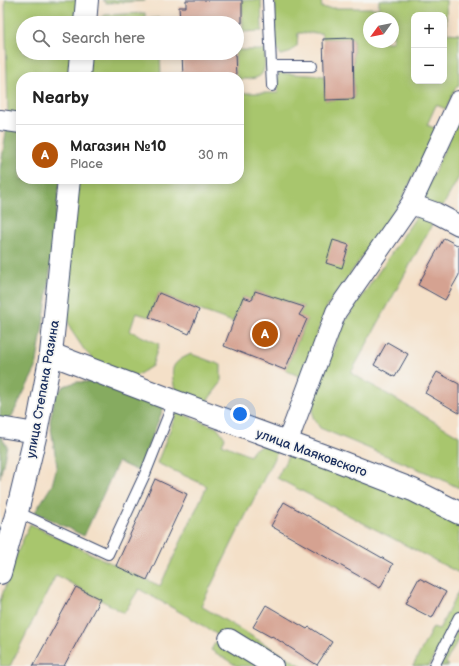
<!DOCTYPE html>
<html lang="en">
<head>
<meta charset="utf-8">
<style>
	body { margin:0; font-family:"Balsamiq Sans",sans-serif; background:#f2f2f2; color:#222 }
	.controls { position:absolute; right:12px; top:12px; display:grid; overflow:hidden; border-radius:8px; box-shadow:0 2px 10px #0003 }
	.controls button { width:36px; height:36px; display:grid; place-items:center; padding:0; border:0; border-bottom:1px solid #e0e0e0; background:#fff; color:#222; font:20px sans-serif }
	.compass { position:absolute; left:363px; top:12px; width:36px; height:36px; border-radius:50%; background:#fff; box-shadow:0 2px 10px #0003; rotate:237deg }
	.you { position:absolute; left:240px; top:414px; width:14px; height:14px; margin:-10px; border:3px solid #fff; border-radius:50%; background:#1a73e8; box-shadow:0 0 0 6px #1a73e833 }
	.badge { display:grid; place-items:center; width:26px; height:26px; border-radius:50%; background:#b45309; color:#fff; font-size:13px; font-weight:700 }
	.pin { position:absolute; translate:-50% -50%; border:2px solid #fff; box-shadow:0 1px 4px #0006 }
	.list { margin:0; padding:0; list-style:none }
	h2 { display:flex; justify-content:space-between; align-items:center; height:52px; margin:0; padding:0 16px; font-size:17px }
	h2 small { font-size:13px; font-weight:400; color:#767676 }
	.list li { display:grid; grid-template-columns:26px 1fr auto; gap:12px; align-items:center; box-sizing:border-box; height:60px; padding:0 16px; border-top:1px solid #e0e0e0 }
	.list b { display:block; font-size:15px; white-space:nowrap }
	.list p { margin:0; font-size:13px; white-space:nowrap; color:#767676 }
	.list em { font-size:13px; font-style:normal; color:#767676 }
	.icon { flex:none; width:22px; height:22px; fill:none; stroke:currentColor; stroke-width:2; stroke-linecap:round; stroke-linejoin:round }
	.map { position:relative; flex:none; width:459px; height:666px; overflow:hidden }
	.search { position:absolute; background:#fff; box-shadow:0 2px 10px #0003; left:16px; top:16px; width:228px; height:44px; display:flex; align-items:center; gap:10px; box-sizing:border-box; padding:0 14px; border-radius:22px; color:#767676; font-size:15px }
	.panel { position:absolute; background:#fff; box-shadow:0 2px 10px #0003; left:16px; top:72px; width:228px; height:112px; border-radius:16px }
	.map>svg:first-child { display:block }
</style>
</head>
<body>
<div class="map">
<svg width="459" height="666" viewBox="0 0 459 666">
	<rect width="100%" height="100%" fill="#f6f6f2"/>
	<filter id="ink" filterUnits="userSpaceOnUse"><feTurbulence type="fractalNoise" baseFrequency=".025" numOctaves="2"/><feDisplacementMap in="SourceGraphic" scale="8" xChannelSelector="R" yChannelSelector="G"/><feConvolveMatrix kernelMatrix="1 2 1 2 8 2 1 2 1" color-interpolation-filters="sRGB"/></filter>
	<filter id="wash" filterUnits="userSpaceOnUse"><feTurbulence type="fractalNoise" baseFrequency=".012" numOctaves="4" result="noise"/><feDisplacementMap in="SourceGraphic" scale="16" xChannelSelector="R" yChannelSelector="G"/><feGaussianBlur stdDeviation="0.9" result="paint"/><feColorMatrix in="noise" values="0 0 0 0 0 0 0 0 0 0 0 0 0 0 0 0 0 1.4 0 .05"/><feComposite in="paint" operator="in"/></filter>
	<g filter="url(#wash)">
		<rect width="100%" height="100%" fill="#f4e0c8"/>
		<path fill="#a8c66d" stroke="#627a66" fill-rule="evenodd" d="M5 0H79L77 23H23V53H73L71 77H21V117L8 115Z
			M103 0H145V1L106 3Z
			M242 0H261L262 31 243 32Z
			M275 0H321L322 8H379V0H446L447 33 459 34V85L455 89 446 109 436 105 427 125 437 129 401 201 327 307 301 377 285 370 307 320 299 315 304 307 255 291 252 300 243 297 233 322 199 310 159 293 149 317 136 313 130 331 159 344 152 366 136 376 97 363 85 351 71 330 64 308 77 179H239V93H278V73L324 76 325 100 354 99 353 38 323 39 321 33H298L297 46 289 53 281 55 276 49ZM414 15H444V81H414ZM369 18H393V42H369Z
			M145 13V19L159 18V23H96L105 15Z
			M237 50H265C265 74 265 80 239 79V77H236L235 53H237Z
			M90 53H160L161 77H88Z
			M459 117V177L443 206 421 202Z
			M418 214 435 219 351 373 459 436V488L437 477 320 428 313 417V400L344 323Z
			M191 354 221 365V383L207 401 175 391C171 368 169 364 191 354Z
			M177 412 218 428 225 438 222 444 250 456 253 450 264 445 278 450 201 606 302 666H237L211 650 219 636 194 620 139 589 124 613 56 575 10 666H0V601L17 553 30 524 79 548 160 586 207 486 157 463Z
			M289 454 380 485 459 523V573L277 478Z
			M459 590V608L429 666H413L433 627 439 629Z
			M459 626V638L446 662 449 666H439Z"/>
		<path fill="#86ab60" stroke="#506d5f" d="M7 126 21 128V179H60L47 299 36 368 11 418 0 421V170Z
			M76 382H93L164 407 138 471 118 462 84 536 35 512 52 485 57 466 50 422 55 396 64 386Z
			M0 435 7 446 0 478Z"/>
		<g id="blocks">
			<path fill="#d5a291" d="M186 0H242V23H180L179 7H186Z
				M353 38 354 99 325 100 323 39Z
				M182 53H235L236 77H183Z
				M444 238 459 246V275L445 300 418 285Z
				M333 240 349 245 342 268 326 263Z
				M255 291 304 307 299 315 307 319 285 370 224 346 243 297 252 300Z
				M159 293 199 310 189 334 149 317Z
				M387 342 408 354 395 377 374 365Z
				M437 372 459 384V413L425 393Z
				M155 479 187 494 147 580 116 566Z
				M284 502 393 564 380 588 271 526Z
				M419 578 446 592 432 618 405 604Z
				M76 587 100 599 64 666H33Z
				M266 605 307 629 309 627 332 642 317 665 272 636 271 637 253 627Z"/>
		</g>
	</g>
	<g filter="url(#ink)">
		<use href="#blocks" fill-opacity="0" stroke="#3c4a6e" stroke-width="1"/>
		<g fill="none" stroke-linecap="round" stroke-linejoin="round">
			<g stroke="#3c4a6e" stroke-width="12">
				<path id="lane" d="M268 0 272 86
					M271 66H312
					M17 512 108 554 145 474 174 401
					M434 666 459 617"/>
			</g>
			<g stroke="#3c4a6e" stroke-width="22">
				<path id="street" d="M0 120 21 123
					M411 204 436 213 459 225
					M0 427 36 433
					M287 443 336 312 411 204 459 101
					M229 639 273 666"/>
			</g>
			<g stroke="#3c4a6e" stroke-width="24">
				<path id="secondary" d="M85 23 87 0
					M79 77 81 53
					M51 354 174 401 341 462 413 490 459 513
					M0 573 17 512 36 433 51 354 69 179"/>
			</g>
			<use href="#lane" stroke="#fff" stroke-width="10"/>
			<use href="#street" stroke="#fff" stroke-width="20"/>
			<use href="#secondary" stroke="#fff" stroke-width="22"/>
		</g>
	</g>
	<g text-anchor="middle" stroke-width="3.5" stroke-linejoin="round" paint-order="stroke">
		<g font-size="13" fill="#1b2f5e" stroke="#f6f6f2">
			<text transform="translate(42 389) rotate(-80)" y="5">улица Степана Разина</text>
			<text transform="translate(312 452) rotate(20)" y="5">улица Маяковского</text>
		</g>
	</g>
</svg>
<div class="controls">
<button>+</button>
<button>−</button>
</div>
<svg class="compass" viewBox="-18 -18 36 36"><path d="M0-13l5 13h-10z" fill="#e53935"/><path d="M0 13l5-13h-10z" fill="#767676"/></svg>
<div class="you"></div>
<div class="pin badge" style="left:265px;top:334px">A</div>
<div class="search"><svg class="icon" aria-label="search" viewBox="0 0 24 24"><circle cx="10" cy="10" r="6"/><path d="M15 15l6 6"/></svg>Search here</div>
<section class="panel">
<h2>Nearby<small></small></h2>
<ul class="list">
<li><span class="badge">A</span><div><b>Магазин №10</b><p>Place</p></div><em>30 m</em></li>
</ul>
</section>
</div>
</body>
</html>
